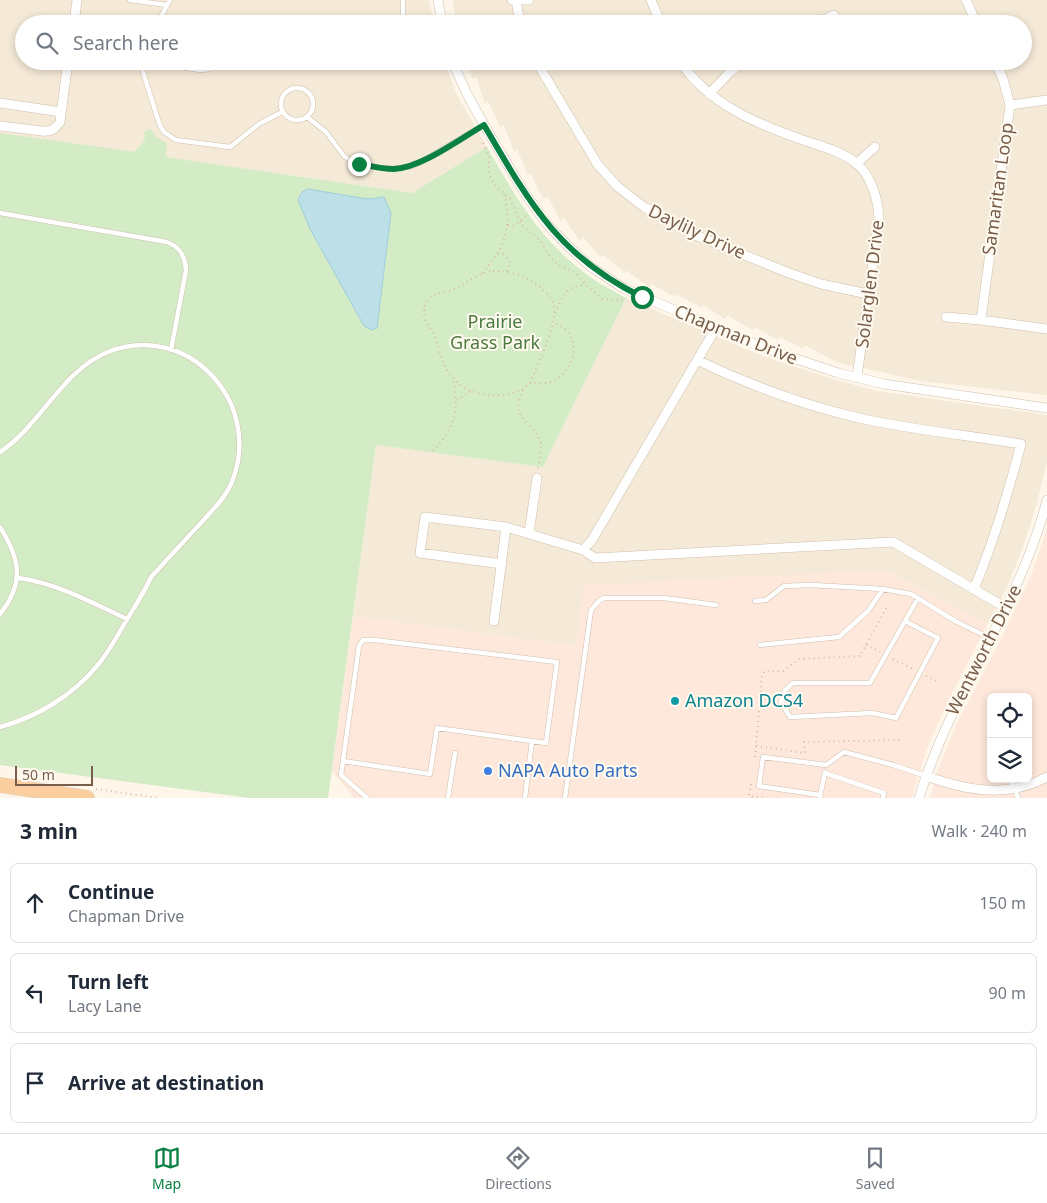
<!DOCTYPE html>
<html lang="en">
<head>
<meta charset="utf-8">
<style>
	body { margin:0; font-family:"Noto Sans",sans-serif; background:#f2f2f3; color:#1f2937 }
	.controls { position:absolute; right:15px; bottom:15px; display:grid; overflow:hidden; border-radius:8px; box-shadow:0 2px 8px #0003 }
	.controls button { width:45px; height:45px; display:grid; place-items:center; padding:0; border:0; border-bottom:1px solid #e0e1e3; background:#fff; color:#1f2937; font:25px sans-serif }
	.scale { position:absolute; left:15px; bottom:12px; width:78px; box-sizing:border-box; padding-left:5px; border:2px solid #795e4b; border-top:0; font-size:14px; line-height:18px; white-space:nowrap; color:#795e4b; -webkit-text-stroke:4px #fffaf0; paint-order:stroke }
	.stop { position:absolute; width:15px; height:15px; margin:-11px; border:4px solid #0b8043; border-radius:50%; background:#fff }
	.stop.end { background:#0b8043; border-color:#fff; box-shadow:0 1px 5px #0008 }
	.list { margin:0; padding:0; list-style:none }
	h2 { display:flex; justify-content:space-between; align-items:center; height:65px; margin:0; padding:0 20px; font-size:21px }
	h2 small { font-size:16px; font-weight:400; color:#747a83 }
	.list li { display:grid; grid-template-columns:32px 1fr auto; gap:15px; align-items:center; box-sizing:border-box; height:80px; margin:0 10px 10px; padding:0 10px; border:1px solid #e0e1e3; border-radius:8px }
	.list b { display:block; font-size:19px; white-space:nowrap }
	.list p { margin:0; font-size:16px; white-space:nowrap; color:#747a83 }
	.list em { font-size:16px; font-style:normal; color:#747a83 }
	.icon { flex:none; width:28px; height:28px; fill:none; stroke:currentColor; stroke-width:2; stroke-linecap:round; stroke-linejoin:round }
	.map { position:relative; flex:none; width:1047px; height:798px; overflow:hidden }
	.search { position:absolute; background:#fff; box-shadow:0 2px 8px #0003; left:15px; right:15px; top:15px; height:55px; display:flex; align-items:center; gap:12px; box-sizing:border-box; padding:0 18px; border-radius:28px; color:#747a83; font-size:19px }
	.sheet { height:335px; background:#fff }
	nav { display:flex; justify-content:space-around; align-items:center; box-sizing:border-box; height:70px; border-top:1px solid #e0e1e3; background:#fff; font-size:14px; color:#747a83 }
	nav a { display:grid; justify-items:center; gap:2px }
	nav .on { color:#0b8043 }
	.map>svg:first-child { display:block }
</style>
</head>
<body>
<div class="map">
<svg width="1047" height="798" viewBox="0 0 1047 798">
	<rect width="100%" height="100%" fill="#fdf6e9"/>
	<path fill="#f5e9d7" d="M0 0H429L434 24H24V61H444L456 93 487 147 412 193 0 133Z
		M453 0H1047V395L921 381 836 362 805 345 804 349 780 337 778 340 754 327 753 330 727 315 725 319 703 305 702 308 676 294 675 297 651 284 649 287 626 270 625 273 604 255 600 257 583 237 580 241 564 218 561 221 547 196 543 199 531 174 528 175 517 149 514 152 504 125 500 127 488 101 485 104 476 77 472 79 468 61H1023V24H456Z
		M626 298 760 355 829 378 877 391 1047 415V461L1036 506 1025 541 1009 583 988 624 885 570 577 646 353 616 376 445 543 467Z"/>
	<path fill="#fee8dc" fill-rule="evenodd" d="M1047 529V798H930L940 764 958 721 999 643 1031 576ZM991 697H1028V779H991Z
		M885 570 988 624 950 697 927 748 912 798H354L332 771 353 616 576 646 584 585Z"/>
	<path fill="#d3ecc6" d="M151 129 156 137 167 143 166 157 412 193 487 147C514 195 543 244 589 276 601 285 614 291 626 298L543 467 376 445 328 798H250L0 765V133L135 152 136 149C142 145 147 140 144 132Z"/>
	<path fill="#bcdfe8" stroke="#a1ceda" d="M308 189 361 198 371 199 384 197 391 213 377 328 372 330 364 326 310 229 298 200 302 192Z"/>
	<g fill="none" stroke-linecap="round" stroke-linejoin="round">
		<g stroke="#d0bfad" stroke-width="5.5">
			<path id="service" d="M130 0 167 5
				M403 0V17L405 24
				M157 24 170 0
				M143 61V72L160 126 164 132 176 140 230 147 259 124 282 112
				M143 61 200 70 210 69 217 61
				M281 104a16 16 0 1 1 32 0a16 16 0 1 1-32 0Z
				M307 117 326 132 344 156 351 161 380 168 393 169 412 166 424 160 484 125
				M0 213 167 242C180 247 185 256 186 270L171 350
				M0 452C41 425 61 371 108 352 187 321 262 401 233 479 227 497 212 510 200 524 183 542 167 560 151 577 144 593 135 606 126 621 117 636 108 653 97 666 72 696 37 717 0 727
				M0 527C20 559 25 583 0 614
				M18 578C57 583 92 603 127 619
				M755 601 766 600 784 586 811 585 883 589 911 594 957 622 990 638
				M905 621 938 638 896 718 872 713 790 717 781 702 785 690 793 683H870L918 598
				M760 645 839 637 868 611 883 589
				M343 761 430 774 437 728 546 743 557 662 374 640H363L359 646 343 761 341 775 367 798
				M825 773 884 793 883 798
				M1011 779 1018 798
				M820 795 759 786 763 757 826 765 844 752 893 765 926 776
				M820 796 825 772
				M448 798 455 753
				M525 798 532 741
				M565 798 591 610 599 601 604 598H664L716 605"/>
		</g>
		<g stroke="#d0bfad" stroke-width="10">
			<path id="minor" d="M438 0 442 24
				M512 0H529
				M516 0 520 24
				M651 0 661 24
				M966 0 977 24
				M74 24 77 0
				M815 24 834 15
				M452 61 467 94 484 125 524 192 547 224 569 247 591 267 625 289 764 348 838 373 884 384 1047 408
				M536 61 598 165 618 187 644 207 690 233 789 273 821 284 868 294
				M680 61C708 104 757 124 803 140 820 146 841 151 856 163 871 175 878 199 879 218L857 377
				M709 94 730 72 743 61
				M0 103 61 112
				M1010 105 1047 100
				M0 126 42 131C51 132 55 129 60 122L68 61
				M856 164 875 147
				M946 317 981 320 1047 329
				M981 320 1010 105 1003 79 995 61
				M697 360C749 385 803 405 859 418 912 430 967 435 1021 444 1008 494 994 541 974 589
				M529 533 537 478
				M583 550 592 540 716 328
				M502 564 420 553 425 517 506 527 583 550 595 558 893 542 1006 608
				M494 621 506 527
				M926 776C968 791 1008 798 1047 777
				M919 798C951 693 1020 606 1047 500"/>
		</g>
		<g stroke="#dcd5d0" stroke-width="16">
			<path id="trunk" d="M0 785 87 798"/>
		</g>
		<path stroke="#d9baa1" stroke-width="2" stroke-dasharray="1 4" stroke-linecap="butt" d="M483 143 489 155V174L493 183 510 199 522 225 541 241 548 254 557 264 576 273 586 285 602 299 627 301
			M508 225C516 228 522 219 528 214
			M498 254H503L510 260V263L507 272
			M493 271C510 271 527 276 540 287 545 292 553 298 554 306 558 324 537 365 530 383 509 403 469 398 451 376 441 363 440 353 435 338 432 327 423 323 424 310 424 305 427 300 431 297 436 292 445 293 452 290 468 283 475 274 493 271Z
			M482 273C506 247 512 228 504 193
			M555 313C563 297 565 285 586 285
			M530 383C537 383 546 384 553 381 571 374 581 346 567 331 564 327 558 325 554 323
			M523 390C508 420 533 420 540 441 543 451 539 459 538 468
			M457 400 471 391
			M433 451C456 426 459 411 453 378
			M866 645 880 652
			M893 659 913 669
			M926 676 936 681
			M756 746 805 753 804 742 901 740
			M755 757 762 675 765 671H783L799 659 860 656 888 605
			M751 784 749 796 767 798
			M96 789 158 798"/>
		<use href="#service" stroke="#fff" stroke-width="4.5"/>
		<use href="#minor" stroke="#fff" stroke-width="9"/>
		<use href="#trunk" stroke="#fbce9f" stroke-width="15"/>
	</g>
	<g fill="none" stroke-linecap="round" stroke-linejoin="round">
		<path stroke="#0b8043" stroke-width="6" d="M359 164C370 166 382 169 394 169 421 168 460 139 484 125 529 202 558 256 642 297"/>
	</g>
	<circle fill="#0f9aa8" stroke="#fffaf0" stroke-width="2" cx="675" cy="701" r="5"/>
	<circle fill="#3f7fe0" stroke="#fffaf0" stroke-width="2" cx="488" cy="771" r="5"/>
	<g text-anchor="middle" stroke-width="4" stroke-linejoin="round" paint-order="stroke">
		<g font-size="18" fill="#795e4b" stroke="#fffaf0">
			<text transform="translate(998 189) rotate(-82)" y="6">Samaritan Loop</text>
			<text transform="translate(697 232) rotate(25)" y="6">Daylily Drive</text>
			<text transform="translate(870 284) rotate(-83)" y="6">Solarglen Drive</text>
			<text transform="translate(736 335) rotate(22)" y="6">Chapman Drive</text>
			<text transform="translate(984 650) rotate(-63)" y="6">Wentworth Drive</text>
		</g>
		<g font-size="18" fill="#4d7a3f" stroke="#fffaf0">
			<text x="495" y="328">Prairie<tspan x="495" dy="21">Grass Park</tspan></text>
		</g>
		<g font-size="18" fill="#0d838f" stroke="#fffaf0" text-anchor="start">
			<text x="685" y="707">Amazon DCS4</text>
		</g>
		<g font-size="18" fill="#366cbe" stroke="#fffaf0" text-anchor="start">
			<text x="498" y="777">NAPA Auto Parts</text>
		</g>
	</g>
</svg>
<div class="controls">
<button><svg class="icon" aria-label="locate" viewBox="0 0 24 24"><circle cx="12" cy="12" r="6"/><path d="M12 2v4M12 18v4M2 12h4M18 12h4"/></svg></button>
<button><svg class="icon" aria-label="layers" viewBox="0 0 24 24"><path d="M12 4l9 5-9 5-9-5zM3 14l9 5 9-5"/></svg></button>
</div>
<div class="scale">50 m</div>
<div class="stop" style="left:642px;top:297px"></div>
<div class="stop end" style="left:359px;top:164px"></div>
<div class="search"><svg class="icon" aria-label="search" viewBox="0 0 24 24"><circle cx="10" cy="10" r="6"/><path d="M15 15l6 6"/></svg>Search here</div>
</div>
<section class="sheet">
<h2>3 min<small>Walk · 240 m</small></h2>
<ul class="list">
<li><svg class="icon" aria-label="ahead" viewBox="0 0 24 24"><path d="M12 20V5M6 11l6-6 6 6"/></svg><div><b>Continue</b><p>Chapman Drive</p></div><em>150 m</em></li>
<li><svg class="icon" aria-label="left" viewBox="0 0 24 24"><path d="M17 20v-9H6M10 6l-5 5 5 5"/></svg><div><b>Turn left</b><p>Lacy Lane</p></div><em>90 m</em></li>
<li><svg class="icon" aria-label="arrive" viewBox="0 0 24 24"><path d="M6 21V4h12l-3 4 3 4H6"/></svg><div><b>Arrive at destination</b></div></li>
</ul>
</section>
<nav>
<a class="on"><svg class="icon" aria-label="map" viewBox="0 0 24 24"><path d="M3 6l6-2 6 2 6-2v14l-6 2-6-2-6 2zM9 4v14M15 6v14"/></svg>Map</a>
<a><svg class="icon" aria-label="directions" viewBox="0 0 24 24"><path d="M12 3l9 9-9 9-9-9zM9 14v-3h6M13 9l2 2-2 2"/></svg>Directions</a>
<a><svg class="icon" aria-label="saved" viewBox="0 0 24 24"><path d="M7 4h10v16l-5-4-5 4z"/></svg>Saved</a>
</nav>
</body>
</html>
